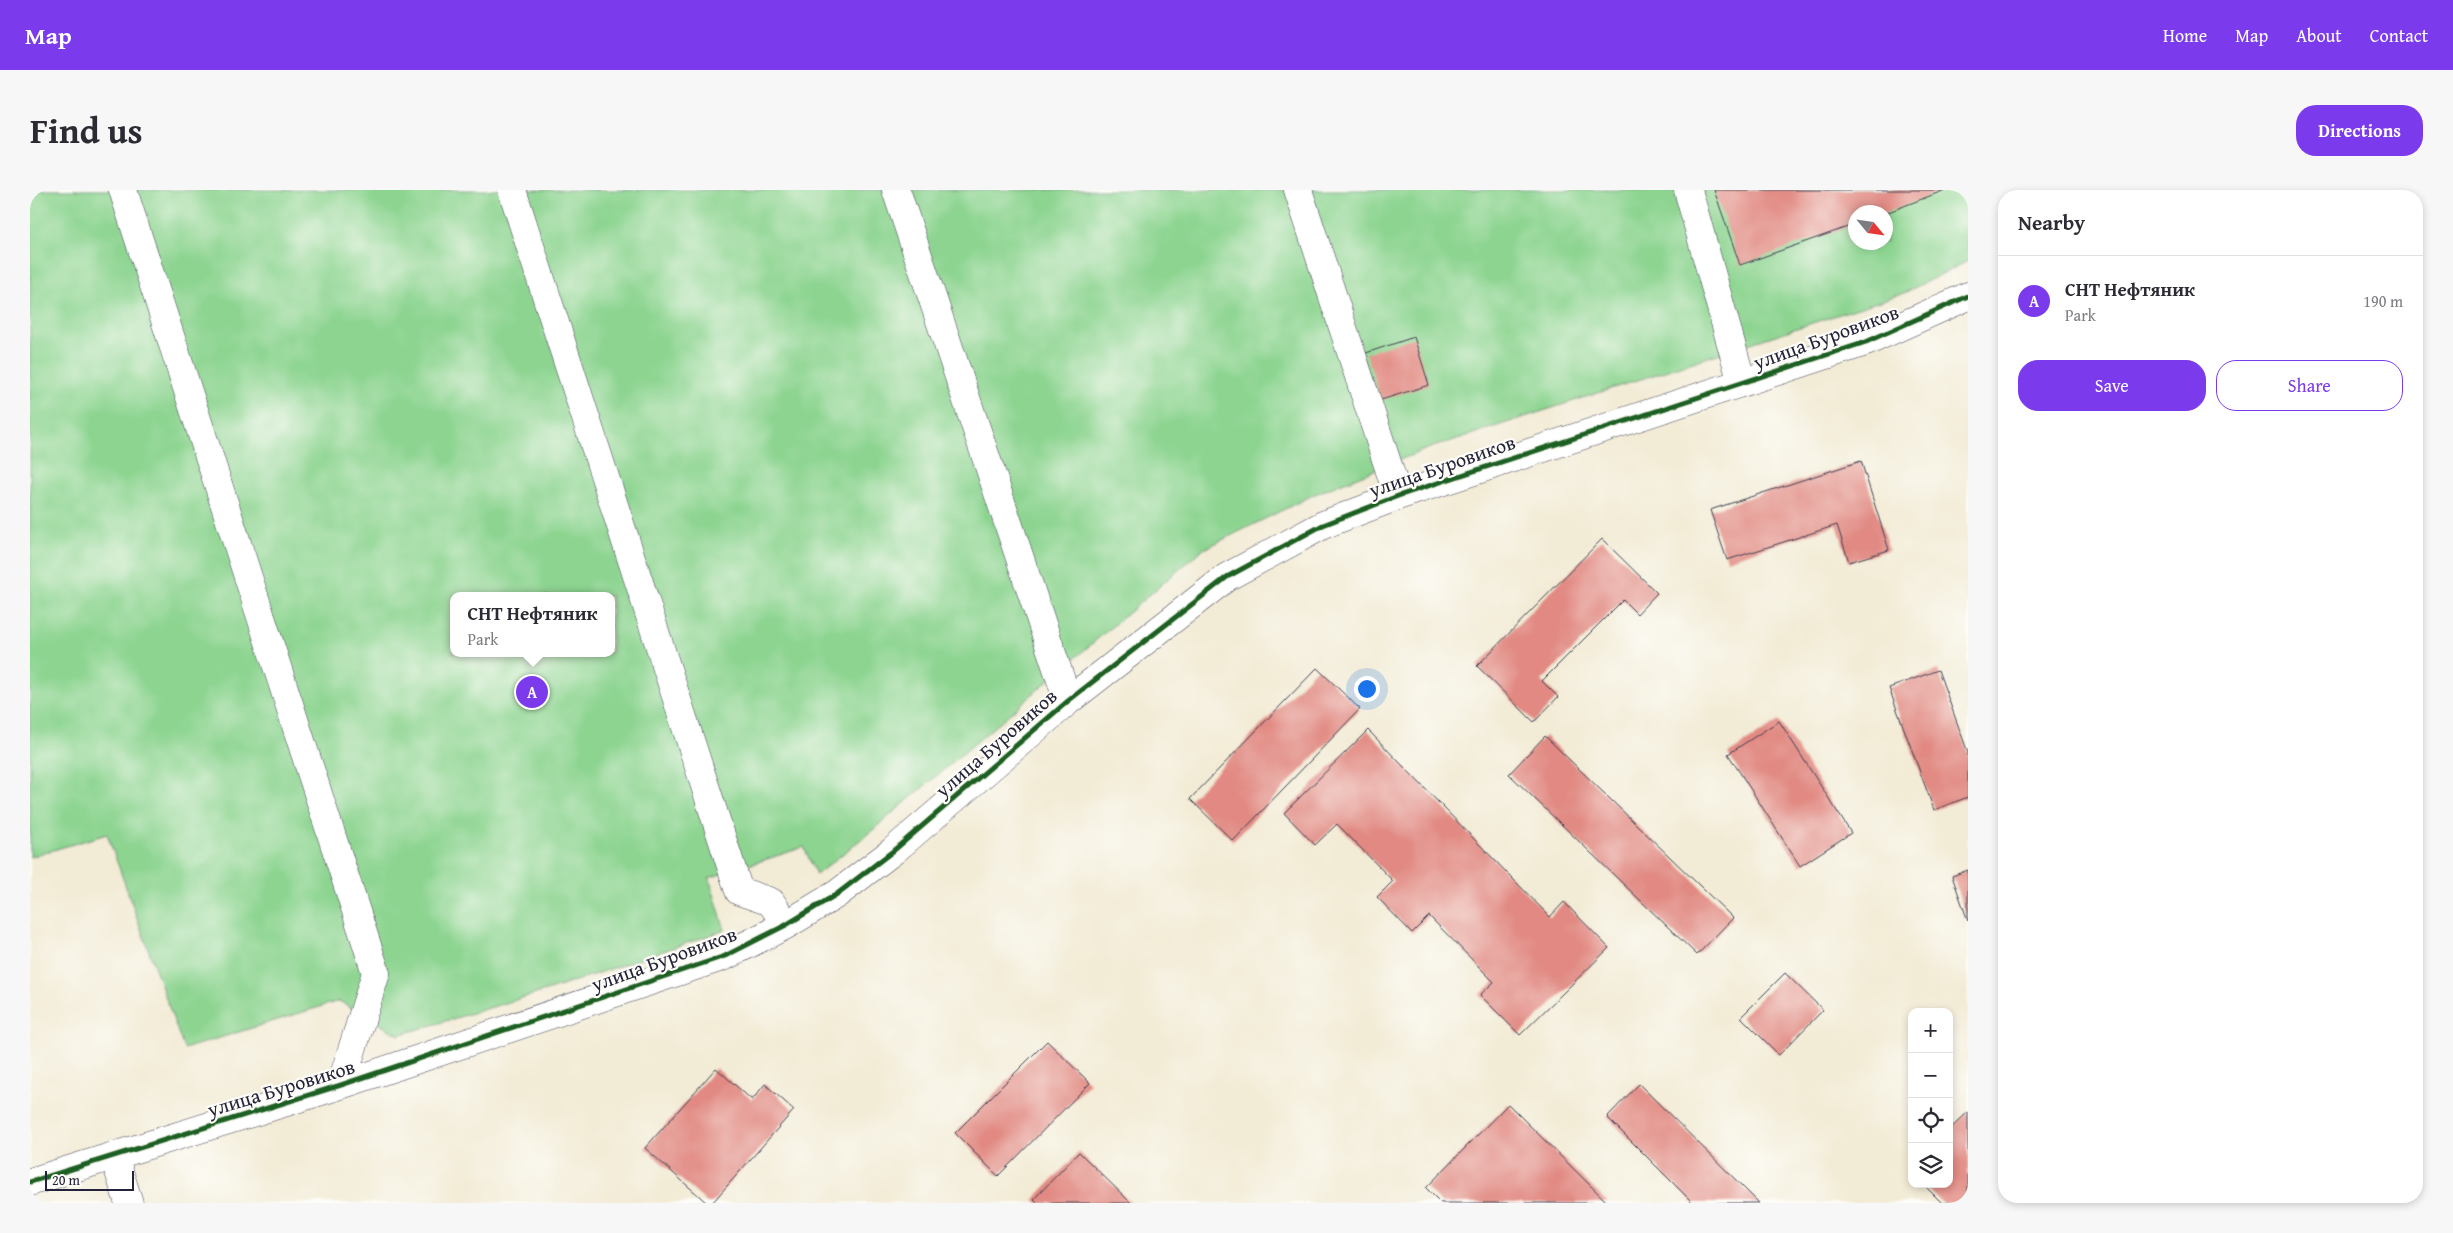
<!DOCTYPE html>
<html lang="en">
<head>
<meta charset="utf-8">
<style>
	body { margin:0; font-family:"Gentium Book Plus",serif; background:#f7f7f7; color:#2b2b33 }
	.controls { position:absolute; right:15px; bottom:15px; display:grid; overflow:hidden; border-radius:10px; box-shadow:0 2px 8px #0003 }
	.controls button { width:45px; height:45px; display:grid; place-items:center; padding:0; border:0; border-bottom:1px solid #e1e1e2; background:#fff; color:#2b2b33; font:25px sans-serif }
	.compass { position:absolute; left:1818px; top:15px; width:45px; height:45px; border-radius:50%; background:#fff; box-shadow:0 2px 8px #0003; rotate:119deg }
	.scale { position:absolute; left:15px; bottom:12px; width:89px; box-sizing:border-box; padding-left:5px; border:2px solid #22223b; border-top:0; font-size:14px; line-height:18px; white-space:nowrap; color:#22223b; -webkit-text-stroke:4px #fdfcf7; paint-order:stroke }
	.you { position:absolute; left:1336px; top:498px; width:18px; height:18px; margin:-12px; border:4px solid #fff; border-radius:50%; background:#1a73e8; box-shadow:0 0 0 8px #1a73e833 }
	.badge { display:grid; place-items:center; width:32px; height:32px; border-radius:50%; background:#7c3aed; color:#fff; font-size:16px; font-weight:700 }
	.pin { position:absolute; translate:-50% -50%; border:2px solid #fff; box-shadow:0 1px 5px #0006 }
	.popup { position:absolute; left:420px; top:402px; width:165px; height:65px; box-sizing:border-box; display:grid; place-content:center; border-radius:10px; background:#fff; filter:drop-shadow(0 1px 4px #0005); font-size:16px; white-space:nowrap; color:#7c7c81 }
	.popup b { font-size:19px; color:#2b2b33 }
	.popup::after { content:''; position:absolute; left:50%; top:100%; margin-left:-10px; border:10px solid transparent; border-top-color:#fff }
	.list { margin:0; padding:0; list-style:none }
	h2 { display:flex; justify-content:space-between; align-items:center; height:65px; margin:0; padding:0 20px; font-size:21px }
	h2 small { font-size:16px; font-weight:400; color:#7c7c81 }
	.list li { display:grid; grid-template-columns:32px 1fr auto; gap:15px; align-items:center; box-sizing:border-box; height:90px; padding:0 20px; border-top:1px solid #e1e1e2 }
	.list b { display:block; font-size:19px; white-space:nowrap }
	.list p { margin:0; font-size:16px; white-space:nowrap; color:#7c7c81 }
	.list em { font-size:16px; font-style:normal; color:#7c7c81 }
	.actions { display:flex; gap:10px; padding:15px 20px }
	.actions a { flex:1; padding:11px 0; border:1px solid #7c3aed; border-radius:20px; text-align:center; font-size:18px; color:#7c3aed }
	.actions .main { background:#7c3aed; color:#fff }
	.icon { flex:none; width:28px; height:28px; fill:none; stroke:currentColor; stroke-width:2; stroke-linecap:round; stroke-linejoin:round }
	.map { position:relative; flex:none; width:1938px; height:1013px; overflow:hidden; border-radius:20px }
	header { display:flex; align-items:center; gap:30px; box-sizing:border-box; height:70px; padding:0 25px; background:#7c3aed; color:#fff }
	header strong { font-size:24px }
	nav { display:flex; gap:28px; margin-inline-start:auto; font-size:18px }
	.intro { display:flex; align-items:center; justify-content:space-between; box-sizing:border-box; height:120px; padding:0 30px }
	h1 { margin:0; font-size:35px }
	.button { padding:12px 22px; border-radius:20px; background:#7c3aed; color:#fff; font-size:18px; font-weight:700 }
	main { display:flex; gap:30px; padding:0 30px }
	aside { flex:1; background:#fff; border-radius:20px; box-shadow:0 2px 8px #0003 }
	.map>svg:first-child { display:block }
</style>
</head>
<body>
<header>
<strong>Map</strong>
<nav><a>Home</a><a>Map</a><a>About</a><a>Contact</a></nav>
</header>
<div class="intro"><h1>Find us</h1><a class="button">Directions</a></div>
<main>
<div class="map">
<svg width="1938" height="1013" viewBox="0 0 1938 1013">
	<rect width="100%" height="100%" fill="#fdfcf7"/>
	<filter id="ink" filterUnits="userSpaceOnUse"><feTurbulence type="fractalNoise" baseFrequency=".02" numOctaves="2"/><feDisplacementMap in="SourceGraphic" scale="10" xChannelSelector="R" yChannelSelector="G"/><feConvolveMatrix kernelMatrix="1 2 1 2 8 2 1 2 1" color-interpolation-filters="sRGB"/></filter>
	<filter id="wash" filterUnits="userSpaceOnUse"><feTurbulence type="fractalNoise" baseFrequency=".0096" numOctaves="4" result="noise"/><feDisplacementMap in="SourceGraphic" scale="20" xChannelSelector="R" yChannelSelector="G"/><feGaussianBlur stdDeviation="1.12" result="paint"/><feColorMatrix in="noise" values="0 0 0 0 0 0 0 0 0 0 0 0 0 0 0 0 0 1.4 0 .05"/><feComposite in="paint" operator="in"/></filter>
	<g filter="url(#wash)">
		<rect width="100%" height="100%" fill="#f2ebd5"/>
		<path fill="#8cd490" stroke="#577b66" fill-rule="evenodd" d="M0 0H1938V71L1874 103 1397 259 1285 304 1172 360 844 639 786 685 774 657 679 688 695 740 519 800 369 845 309 811 154 859 77 644 0 667ZM1826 22H1856V52H1826ZM423 406H581V463H423Z"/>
		<g id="blocks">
			<path fill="#e18982" d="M1684 0H1915L1856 23 1826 22V34L1710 75Z
				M1384 147 1399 195 1351 210 1336 163Z
				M1831 271 1859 360 1819 372 1807 335 1697 370 1680 320Z
				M1572 349 1627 403 1607 424 1593 410 1512 491 1528 507 1504 532 1447 476Z
				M1287 478 1330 519 1203 651 1160 609Z
				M1908 480 1938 563V607L1904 620 1859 498Z
				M1749 531 1821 643 1770 676 1698 564Z
				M1338 540 1520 727 1534 712 1579 758 1490 845 1450 805 1464 792 1399 726 1382 743 1347 707 1363 691 1307 634 1285 655 1254 623Z
				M1515 546 1703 728 1667 765 1479 584Z
				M1938 680V731L1922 686Z
				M1755 783 1793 820 1749 865 1711 827Z
				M1017 851 1060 893 968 986 925 943Z
				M686 878 722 910 735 894 764 920 682 1013H677L615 958Z
				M1609 894 1729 1013H1663L1577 927Z
				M1478 914 1578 1013H1411L1396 998Z
				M1938 922V1008L1933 1013H1912L1893 994H1919V940Z
				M1049 962 1101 1013H1008L1004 1009Z"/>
		</g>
	</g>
	<g filter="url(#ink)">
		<use href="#blocks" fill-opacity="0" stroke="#414052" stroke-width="1"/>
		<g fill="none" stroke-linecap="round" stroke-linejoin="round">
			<g stroke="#414052" stroke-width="29">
				<path id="minor" d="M93 0 346 783 311 895
					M482 0 709 701 741 712 756 735
					M866 0 1038 511
					M1268 0 1368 306
					M1658 0 1712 193
					M84 966 99 1013
					M0 992 311 895 695 766 756 735 807 704 863 661 1038 511 1197 387 1293 335 1368 306 1836 152 1938 106"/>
			</g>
			<use href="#minor" stroke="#fff" stroke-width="28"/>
			<g stroke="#fdfcf7" stroke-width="8">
				<path id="cycleway" d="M0 992 311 895 695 766 756 735 807 704 863 661 1038 511 1197 387 1293 335 1368 306 1836 152 1938 106"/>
			</g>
			<use href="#cycleway" stroke="#1b5e20" stroke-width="5"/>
		</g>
	</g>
	<g text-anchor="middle" stroke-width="4.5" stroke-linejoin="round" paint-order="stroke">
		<g font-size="20" fill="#22223b" stroke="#fdfcf7">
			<text transform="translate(1796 147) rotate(-20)" y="7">улица Буровиков</text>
			<text transform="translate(1412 276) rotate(-19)" y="7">улица Буровиков</text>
			<text transform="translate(966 553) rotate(-41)" y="7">улица Буровиков</text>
			<text transform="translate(634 769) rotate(-20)" y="7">улица Буровиков</text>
			<text transform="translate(251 898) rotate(-17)" y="7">улица Буровиков</text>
		</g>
	</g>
</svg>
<div class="controls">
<button>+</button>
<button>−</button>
<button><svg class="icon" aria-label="locate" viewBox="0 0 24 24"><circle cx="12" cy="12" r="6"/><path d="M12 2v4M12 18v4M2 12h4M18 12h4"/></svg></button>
<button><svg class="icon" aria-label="layers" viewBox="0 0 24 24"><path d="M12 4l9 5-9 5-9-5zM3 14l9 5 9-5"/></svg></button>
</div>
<svg class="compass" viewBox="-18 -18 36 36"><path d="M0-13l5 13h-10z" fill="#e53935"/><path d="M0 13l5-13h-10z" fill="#7c7c81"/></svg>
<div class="scale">20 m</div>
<div class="you"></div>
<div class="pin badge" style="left:502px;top:502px">A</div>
<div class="popup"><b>СНТ Нефтяник</b>Park</div>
</div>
<aside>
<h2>Nearby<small></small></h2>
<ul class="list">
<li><span class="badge">A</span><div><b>СНТ Нефтяник</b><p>Park</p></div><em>190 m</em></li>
</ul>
<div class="actions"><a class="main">Save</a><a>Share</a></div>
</aside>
</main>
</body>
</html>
